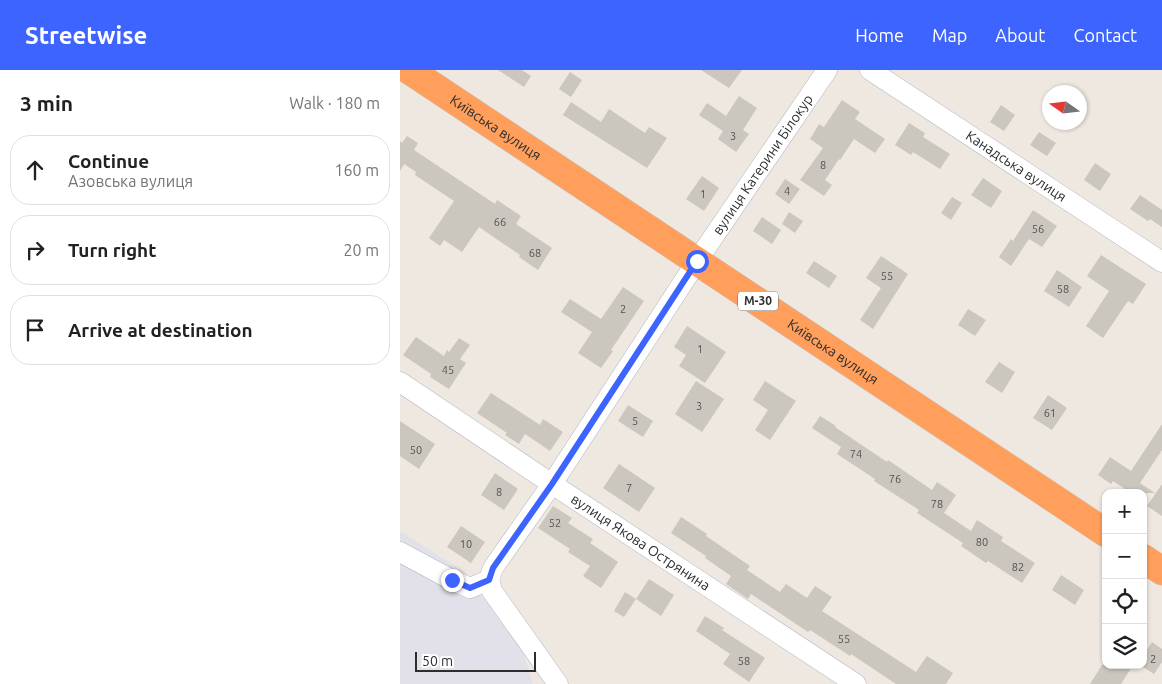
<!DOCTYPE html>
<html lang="en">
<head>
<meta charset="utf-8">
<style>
	body { margin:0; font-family:Ubuntu,sans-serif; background:#f6f6f6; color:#202124 }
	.controls { position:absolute; right:15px; bottom:15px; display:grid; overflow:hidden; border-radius:10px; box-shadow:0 1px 4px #0004 }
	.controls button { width:45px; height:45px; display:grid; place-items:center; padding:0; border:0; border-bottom:1px solid #e0e0e0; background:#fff; color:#202124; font:25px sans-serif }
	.compass { position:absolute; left:642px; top:15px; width:45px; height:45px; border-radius:50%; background:#fff; box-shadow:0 1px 4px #0004; rotate:284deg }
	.scale { position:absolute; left:15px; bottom:12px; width:121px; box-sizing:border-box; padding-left:5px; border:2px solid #2d2d2d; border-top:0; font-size:14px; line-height:18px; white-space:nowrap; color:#2d2d2d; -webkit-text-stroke:4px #fff; paint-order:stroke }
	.stop { position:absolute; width:15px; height:15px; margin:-11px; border:4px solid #3d64ff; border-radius:50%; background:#fff }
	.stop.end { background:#3d64ff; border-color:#fff; box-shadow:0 1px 5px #0008 }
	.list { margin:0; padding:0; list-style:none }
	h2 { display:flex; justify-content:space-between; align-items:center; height:65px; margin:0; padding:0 20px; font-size:21px }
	h2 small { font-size:16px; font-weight:400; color:#757577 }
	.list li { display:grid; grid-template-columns:32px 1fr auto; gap:15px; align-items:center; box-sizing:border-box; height:70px; margin:0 10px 10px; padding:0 10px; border:1px solid #e0e0e0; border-radius:20px }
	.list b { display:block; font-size:19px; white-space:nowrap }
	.list p { margin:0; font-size:16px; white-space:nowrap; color:#757577 }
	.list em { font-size:16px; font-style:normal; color:#757577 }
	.icon { flex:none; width:28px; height:28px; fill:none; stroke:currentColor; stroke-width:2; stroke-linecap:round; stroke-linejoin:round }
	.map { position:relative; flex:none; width:762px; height:614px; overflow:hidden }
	header { display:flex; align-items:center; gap:30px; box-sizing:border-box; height:70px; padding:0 25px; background:#3d64ff; color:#fff }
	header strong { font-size:24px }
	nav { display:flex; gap:28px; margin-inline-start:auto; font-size:18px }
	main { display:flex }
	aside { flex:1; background:#fff }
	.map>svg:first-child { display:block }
</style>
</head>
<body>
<header>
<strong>Streetwise</strong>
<nav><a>Home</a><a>Map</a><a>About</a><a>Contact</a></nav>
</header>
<main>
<aside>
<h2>3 min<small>Walk · 180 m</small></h2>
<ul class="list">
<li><svg class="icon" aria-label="ahead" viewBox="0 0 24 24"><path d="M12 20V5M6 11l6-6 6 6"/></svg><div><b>Continue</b><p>Азовська вулиця</p></div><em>160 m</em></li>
<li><svg class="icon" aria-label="right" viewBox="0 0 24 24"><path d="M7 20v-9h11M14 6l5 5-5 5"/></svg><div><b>Turn right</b></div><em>20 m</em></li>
<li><svg class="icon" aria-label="arrive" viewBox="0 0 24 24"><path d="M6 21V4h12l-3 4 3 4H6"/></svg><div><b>Arrive at destination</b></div></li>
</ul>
</aside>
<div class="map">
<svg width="762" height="614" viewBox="0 0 762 614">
	<rect width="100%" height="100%" fill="#efe8e0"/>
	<path fill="#e2e0e8" d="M0 461 66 503 79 523 121 576 133 614H0Z"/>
	<path fill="#cbc6be" d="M98 0H122L131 6 124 17Z
		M301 0H342L329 18Z
		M170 2 182 10 171 27 159 19Z
		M339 26 357 38 343 60 349 64 336 82 318 69 323 61 299 45 307 33 326 46Z
		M442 30 460 42 455 49 485 69 475 83 454 69 440 90 439 89 425 110 432 115 424 126 400 110 423 78 410 69 419 54 424 57Z
		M171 32 201 52 209 39 245 63 249 57 267 68 247 98 163 45Z
		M601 35 615 45 604 61 590 52Z
		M509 53 525 63 523 67 550 84 540 99 513 82 511 85 495 75Z
		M639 62 656 73 647 86 630 75Z
		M7 66 18 73 14 80 95 134 97 130 121 146 116 154 152 178 138 200 119 187 120 185 79 157 62 182 44 170 40 176 29 168 54 131 15 105 16 102 4 94 0 101V71L2 73Z
		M695 93 711 104 700 121 684 110Z
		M302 106 319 118 304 141 286 129Z
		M583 108 602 121 591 138 571 125Z
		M385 109 400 119 389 134 375 124Z
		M740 125 762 140V157L750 149 748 151 730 139Z
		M552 127 562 133 551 150 541 143Z
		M633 140 657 156 642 177 629 169 611 196 599 187 611 169 613 171Z
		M389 142 403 151 395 163 382 154Z
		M362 147 381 160 372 174 353 161Z
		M701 185 746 214 733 234 728 231 703 268 686 256 709 221 687 206Z
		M481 186 508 204 473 259 460 250 481 218 466 208Z
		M414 191 437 206 429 218 406 203Z
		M657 200 682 217 669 237 644 221Z
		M223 217 244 231 211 280 213 281 201 298 178 283 192 262 161 242 170 229 201 249Z
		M568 239 586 250 575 266 558 255Z
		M287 256 326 282 305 313 279 296 286 285 274 277Z
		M16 267 44 286 47 280 49 282 59 268 70 275 60 289 66 293 49 319 30 307 31 304 3 285Z
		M599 292 615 302 602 323 585 312Z
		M296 311 324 329 302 362 275 344Z
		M365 311 396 331 370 370 355 360 368 340 353 330Z
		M91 323 140 355 143 349 163 362 150 381 125 364 119 374 105 365 107 363 77 343Z
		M648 325 667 338 652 360 633 348Z
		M228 335 253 351 243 367 218 351Z
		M420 346 436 356 435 357 487 392 488 390 532 420 537 412 556 425 544 443 571 461 577 450 603 467 601 471 635 493 622 513 588 491 586 493 561 476 563 473 517 443 519 440 474 411 475 409 437 384 441 377 412 358Z
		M0 351 35 374 19 399 0 386Z
		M762 354V380L740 413 755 423H731L713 411 711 414 698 405 710 387 731 401Z
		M219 394 255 418 239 442 203 418Z
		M95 403 118 419 104 440 81 425Z
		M762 414V446L747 436Z
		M153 436 172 448 168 453 193 469 190 473 218 492 201 518 183 506 190 496 168 482 170 479 138 458Z
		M281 447 307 464 306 466 350 496 347 500 380 522 386 514 407 528 415 516 432 527 422 541 516 602 527 586 553 603 546 614H496L451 584 450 586 410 560 408 562 351 524 348 529 326 514 331 506 305 488 306 486 271 463Z
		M61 456 85 472 71 493 47 477Z
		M661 505 684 520 675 535 652 520Z
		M249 509 274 525 261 546 236 529Z
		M225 522 236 529 224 547 214 541Z
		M305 546 324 558 322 560 365 588 349 612 323 594 330 584 296 561Z
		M752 572 762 579V592L754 604 743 597V586Z
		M702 595H733L721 614H690Z"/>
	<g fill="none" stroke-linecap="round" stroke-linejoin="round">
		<g stroke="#b3b6c1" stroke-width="21">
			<g id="minor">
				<path id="s1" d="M470 0 762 192"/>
				<path id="s2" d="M0 312 152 414 456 614"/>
				<path d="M0 482 52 510 70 518 89 510"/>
				<path id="s3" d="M89 510 93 498 152 414 297 191 427 0"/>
				<path d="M89 510 92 521 158 614"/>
			</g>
		</g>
		<g stroke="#c8c8c8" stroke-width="29">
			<g id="highway">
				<path id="s4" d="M9 0 706 463"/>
				<path d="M743 488 762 501"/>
			</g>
		</g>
		<use href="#minor" stroke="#fff" stroke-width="20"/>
		<use href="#highway" stroke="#ff9f5b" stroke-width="28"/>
	</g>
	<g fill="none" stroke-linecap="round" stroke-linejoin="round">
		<path stroke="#3d64ff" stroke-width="6" d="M52 510 70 518 89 510 93 498 152 414 297 191"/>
	</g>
	<g text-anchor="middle" stroke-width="4" stroke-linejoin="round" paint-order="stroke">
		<g font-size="11" fill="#545351">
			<text x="333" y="70">3</text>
			<text x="423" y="99">8</text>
			<text x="387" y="125">4</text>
			<text x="303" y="128">1</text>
			<text x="100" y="156">66</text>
			<text x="638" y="163">56</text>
			<text x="135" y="187">68</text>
			<text x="487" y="210">55</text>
			<text x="663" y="223">58</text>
			<text x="223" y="243">2</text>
			<text x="300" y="283">1</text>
			<text x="48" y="304">45</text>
			<text x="299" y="340">3</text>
			<text x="650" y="347">61</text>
			<text x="235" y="355">5</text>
			<text x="16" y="384">50</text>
			<text x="456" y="388">74</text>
			<text x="495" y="413">76</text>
			<text x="229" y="422">7</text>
			<text x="99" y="426">8</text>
			<text x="537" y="438">78</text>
			<text x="155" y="457">52</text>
			<text x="582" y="476">80</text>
			<text x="66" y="478">10</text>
			<text x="618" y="501">82</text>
			<text x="444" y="573">55</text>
			<text x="753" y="593">2</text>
			<text x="344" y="595">58</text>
		</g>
		<rect fill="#fff" stroke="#6c6c6c" stroke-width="1" x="338" y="221.5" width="40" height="19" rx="4"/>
		<g font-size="12" font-weight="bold" fill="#2d2d2d">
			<text x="358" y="235">М-30</text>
		</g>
		<g font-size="14" fill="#2d2d2d" stroke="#fff">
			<text dy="5" stroke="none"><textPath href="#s4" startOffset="104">Київська вулиця</textPath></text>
			<text dy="5" stroke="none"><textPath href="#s3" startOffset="498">вулиця Катерини Білокур</textPath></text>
			<text dy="5" stroke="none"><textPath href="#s1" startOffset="175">Канадська вулиця</textPath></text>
			<text dy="5" stroke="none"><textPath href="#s4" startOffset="509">Київська вулиця</textPath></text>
			<text dy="5" stroke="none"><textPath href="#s2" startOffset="289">вулиця Якова Острянина</textPath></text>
		</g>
	</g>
</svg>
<div class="controls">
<button>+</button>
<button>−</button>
<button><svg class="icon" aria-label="locate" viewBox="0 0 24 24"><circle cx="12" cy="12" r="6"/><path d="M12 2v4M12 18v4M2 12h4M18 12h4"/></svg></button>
<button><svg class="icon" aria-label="layers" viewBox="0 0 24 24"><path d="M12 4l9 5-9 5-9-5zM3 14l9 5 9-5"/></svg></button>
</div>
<svg class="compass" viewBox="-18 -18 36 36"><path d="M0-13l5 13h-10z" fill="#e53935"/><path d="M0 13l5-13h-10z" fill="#757577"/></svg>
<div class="scale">50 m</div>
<div class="stop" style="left:297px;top:191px"></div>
<div class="stop end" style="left:52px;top:510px"></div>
</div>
</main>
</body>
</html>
